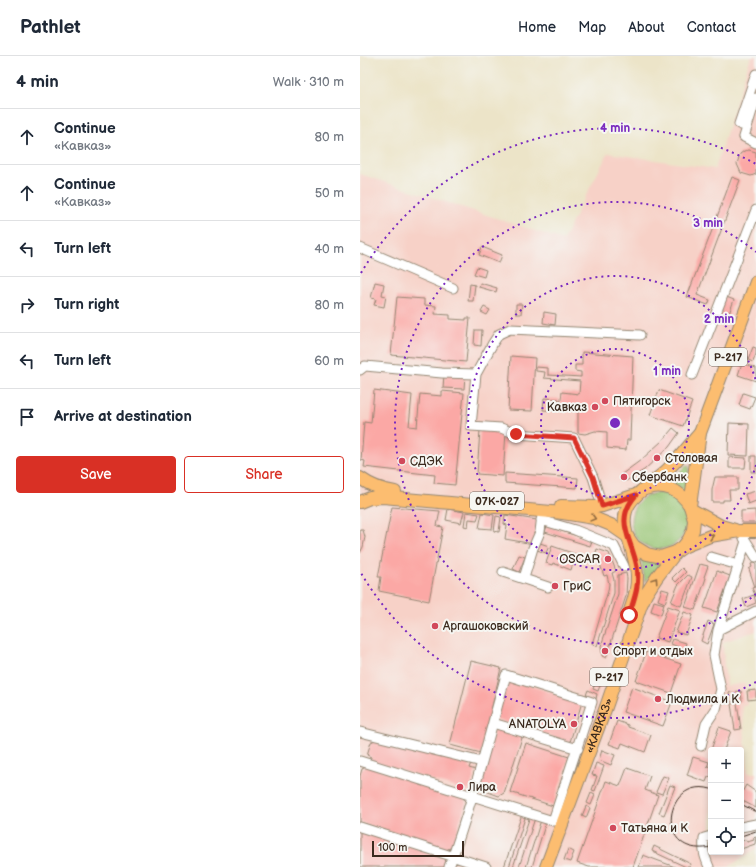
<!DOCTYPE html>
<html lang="en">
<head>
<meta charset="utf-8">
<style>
	body { margin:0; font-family:"Balsamiq Sans",sans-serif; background:#f2f2f3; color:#1f2937 }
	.controls { position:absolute; right:12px; bottom:12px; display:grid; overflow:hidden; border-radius:4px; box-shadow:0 2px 6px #0003 }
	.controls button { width:36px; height:36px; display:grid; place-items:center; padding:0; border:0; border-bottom:1px solid #e0e1e3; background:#fff; color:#1f2937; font:20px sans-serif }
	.scale { position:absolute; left:12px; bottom:10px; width:92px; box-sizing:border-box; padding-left:4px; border:2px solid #3b2a1e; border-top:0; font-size:11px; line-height:14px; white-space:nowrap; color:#3b2a1e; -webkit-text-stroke:3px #f6f6f2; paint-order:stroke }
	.stop { position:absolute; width:12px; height:12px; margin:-9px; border:3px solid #d93025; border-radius:50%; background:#fff }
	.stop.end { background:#d93025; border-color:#fff; box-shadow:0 1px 4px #0008 }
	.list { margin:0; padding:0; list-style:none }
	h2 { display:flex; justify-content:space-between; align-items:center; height:52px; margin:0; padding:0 16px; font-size:17px }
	h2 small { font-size:13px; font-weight:400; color:#747a83 }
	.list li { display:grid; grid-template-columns:26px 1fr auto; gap:12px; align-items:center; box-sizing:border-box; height:56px; padding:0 16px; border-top:1px solid #e0e1e3 }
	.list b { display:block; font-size:15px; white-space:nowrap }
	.list p { margin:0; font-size:13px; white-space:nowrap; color:#747a83 }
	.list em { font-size:13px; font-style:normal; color:#747a83 }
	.actions { display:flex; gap:8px; padding:12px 16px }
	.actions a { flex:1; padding:9px 0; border:1px solid #d93025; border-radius:4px; text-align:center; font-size:14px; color:#d93025 }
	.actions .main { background:#d93025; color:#fff }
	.icon { flex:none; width:22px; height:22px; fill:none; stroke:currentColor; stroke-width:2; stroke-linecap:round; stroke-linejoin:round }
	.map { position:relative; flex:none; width:396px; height:811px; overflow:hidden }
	header { display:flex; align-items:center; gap:24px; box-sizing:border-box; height:56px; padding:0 20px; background:#fff; border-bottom:1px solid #e0e1e3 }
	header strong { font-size:19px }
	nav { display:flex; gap:22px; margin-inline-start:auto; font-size:14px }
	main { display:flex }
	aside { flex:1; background:#fff }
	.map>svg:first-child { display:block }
</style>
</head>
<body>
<header>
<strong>Pathlet</strong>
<nav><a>Home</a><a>Map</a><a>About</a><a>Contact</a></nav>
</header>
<main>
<aside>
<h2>4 min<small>Walk · 310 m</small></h2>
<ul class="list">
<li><svg class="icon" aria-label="ahead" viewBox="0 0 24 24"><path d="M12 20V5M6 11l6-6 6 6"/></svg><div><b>Continue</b><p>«Кавказ»</p></div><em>80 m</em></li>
<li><svg class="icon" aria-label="ahead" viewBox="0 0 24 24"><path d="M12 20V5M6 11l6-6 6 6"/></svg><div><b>Continue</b><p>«Кавказ»</p></div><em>50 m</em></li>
<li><svg class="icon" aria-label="left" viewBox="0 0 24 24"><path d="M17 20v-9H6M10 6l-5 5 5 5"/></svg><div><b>Turn left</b></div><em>40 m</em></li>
<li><svg class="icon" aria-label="right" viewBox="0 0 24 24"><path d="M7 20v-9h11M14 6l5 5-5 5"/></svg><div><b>Turn right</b></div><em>80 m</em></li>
<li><svg class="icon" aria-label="left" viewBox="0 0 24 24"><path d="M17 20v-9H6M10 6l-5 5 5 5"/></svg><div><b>Turn left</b></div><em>60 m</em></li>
<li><svg class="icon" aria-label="arrive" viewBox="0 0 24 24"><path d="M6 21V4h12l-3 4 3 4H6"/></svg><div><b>Arrive at destination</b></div></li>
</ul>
<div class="actions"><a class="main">Save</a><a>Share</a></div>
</aside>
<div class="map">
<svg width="396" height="811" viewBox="0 0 396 811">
	<rect width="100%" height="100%" fill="#f6f6f2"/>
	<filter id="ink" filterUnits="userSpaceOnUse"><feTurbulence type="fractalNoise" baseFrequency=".025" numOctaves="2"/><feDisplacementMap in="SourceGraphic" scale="8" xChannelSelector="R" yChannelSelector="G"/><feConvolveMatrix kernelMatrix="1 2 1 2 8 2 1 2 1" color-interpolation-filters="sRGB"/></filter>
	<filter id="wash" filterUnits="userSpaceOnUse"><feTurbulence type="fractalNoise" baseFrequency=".012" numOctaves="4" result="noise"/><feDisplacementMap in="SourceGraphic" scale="16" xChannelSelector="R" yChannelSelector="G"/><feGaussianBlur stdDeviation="0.9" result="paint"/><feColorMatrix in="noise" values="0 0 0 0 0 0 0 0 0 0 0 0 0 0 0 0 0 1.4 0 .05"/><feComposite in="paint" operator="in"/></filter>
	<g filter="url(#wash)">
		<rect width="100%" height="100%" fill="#ece4c8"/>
		<path fill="#f7d1c7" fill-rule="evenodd" d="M391 0H396V575L363 586 364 609 367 630 385 627 387 649H382L388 717H396V792L369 811H0V118L203 184 248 97 355 113ZM351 694H381V796H351Z"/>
		<path fill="#98c573" stroke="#6a7848" d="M326 409 329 410 327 437 312 428 311 424Z
			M271 465a28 28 0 1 1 56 0a28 28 0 1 1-56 0Z
			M281 502 293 507H303L285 526Z"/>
		<g id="blocks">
			<path fill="#fba8a5" d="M389 94 396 96V118L391 120 381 117 377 108 380 98 384 95Z
				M372 121 380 124 337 239 350 244 348 249 327 241Z
				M122 191 142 199 139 207 119 199Z
				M117 211 126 214 124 221 114 218Z
				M15 226 24 228 22 239 26 240 24 251 14 249 16 243 11 242Z
				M120 227 137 232 136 236 119 231Z
				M110 228 115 229 113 245H108Z
				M364 240 374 244 367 263 357 259Z
				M37 241 64 243V249L76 250 75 258 90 259V263L106 264V262H110L106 306 31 299Z
				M156 248H162L161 258H156Z
				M124 251 130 254 127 259 121 256Z
				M184 256 196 258 195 269 183 267Z
				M115 274H122L121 290 114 289Z
				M393 291 396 292V298L393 306 388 304Z
				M222 296 273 300 270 384H267L266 394 247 392V376L235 375 225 378 218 377V352L200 350 202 336 219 338 220 325 184 322 185 316 176 315V311L188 312V319L221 321V316L215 315V309H222Z
				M151 300 175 302 172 355 148 354Z
				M382 307 396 312V325L378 319Z
				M84 318 105 319 104 333 83 332Z
				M14 334 52 339 49 370 57 371 60 338 82 340V335L104 337 95 429 74 427 75 419 4 411 5 405 1 404 4 366 11 367Z
				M299 334 332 346 323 370 290 359Z
				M383 337 395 341 390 353 379 349Z
				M184 342 199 343 198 355 183 354Z
				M369 367 389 368 388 400 368 399Z
				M313 372 319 377 309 391 284 414 266 425 262 418 281 404 302 385Z
				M120 374 146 376 143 420 117 418Z
				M391 400H396V416H391Z
				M369 401 386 402 385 412H369Z
				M145 417 218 422 217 432 145 427Z
				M355 421H378V434H369L370 444H363V446H352V434Z
				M396 435V445L388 448 385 438Z
				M32 451 80 455 77 470 83 471 69 545 19 535 21 521H18Z
				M88 453 104 456 101 467 86 464Z
				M395 454 396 467H381V455Z
				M106 456 119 458 117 464 109 463 108 471 104 470Z
				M122 457 134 459 132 473 119 472Z
				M145 459 177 464 174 488 145 483 147 469 144 468Z
				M136 460 141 461 139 476 134 475Z
				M187 470 232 485 230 490 185 476Z
				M0 474H3L5 481 3 491 0 497Z
				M177 486 189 490 186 497 174 493Z
				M192 490 218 499 215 508 213 507 211 514 193 507 192 509 186 507Z
				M237 493 249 497 256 515 252 517 254 524V537L237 590 232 588 248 535 249 528 247 519 244 520 236 496Z
				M159 499 165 501 159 516 153 513Z
				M395 506 396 509V541L392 532 395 531 389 513 392 511 391 508Z
				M340 508 348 510 344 521 346 522 335 554 325 551Z
				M322 512 326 516 316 526 312 522Z
				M357 515 370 520 357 556 344 552Z
				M266 517 267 522 266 540 246 602 242 600 241 590 258 538V519Z
				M328 519 332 521 321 550 311 546 318 529Z
				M302 533 309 535 305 547 298 544Z
				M394 539 396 547 386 551 383 543Z
				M294 545 304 548 301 559 291 555Z
				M308 550 320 554 308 586 296 582Z
				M324 556 333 559 326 579 316 576Z
				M348 565 354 568 347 588 341 585Z
				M313 583 326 587 324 593 311 588Z
				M286 596 321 608 311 637 276 625Z
				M111 605 141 612 121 697 90 689Z
				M238 620 243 622 238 635 233 633Z
				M148 623 222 646 210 686 135 663Z
				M272 631 312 646 303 670 263 656Z
				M228 634 237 638 236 643 226 639Z
				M396 634V643L388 644 387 635Z
				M381 635 382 645 370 646 369 636Z
				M377 647 381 673 375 674 371 648Z
				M257 665 268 669V671L291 679 285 696 262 687 260 692 249 688Z
				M359 671 371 675 364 694H351Z
				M142 672 157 677 162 682 144 737 139 740 120 733 117 729 135 673Z
				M17 683 111 707 109 712 116 714 110 732 106 735 10 704 11 701 7 699 11 686Z
				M166 687 209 701 193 750 150 736Z
				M242 694 255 699 251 709 239 704Z
				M333 701 349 706 347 711 351 709V720L348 721 346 726 327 719Z
				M236 707 244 710 235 735 232 734 237 720 232 719Z
				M8 710 103 741 106 747 92 791 86 794 0 766V720L2 713Z
				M267 712 290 720 285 734 298 739 273 811H229L217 807 246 725 260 730Z
				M303 720 309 722 302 738 296 736Z
				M310 729 315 731 304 759 299 757Z
				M386 729 396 736V752L381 744V738Z
				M231 737 235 739 231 749 227 747Z
				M226 750 230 752 226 762 222 760Z
				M162 758 166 759 149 811H144Z
				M170 760 175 762 159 811H153Z
				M181 764 186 766 172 811H166Z
				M0 775 84 801 87 807 86 811H0Z
				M396 781 395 788 381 793V785L386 784 387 786 394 784 393 782Z
				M294 790 331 808 330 811H326L292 795Z
				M208 793 214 796 210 806 204 804Z
				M283 799 315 811H279Z"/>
		</g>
	</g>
	<g filter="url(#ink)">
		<use href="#blocks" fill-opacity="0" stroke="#948773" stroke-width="1"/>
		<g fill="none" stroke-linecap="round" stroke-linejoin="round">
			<g stroke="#948773" stroke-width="11">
				<path id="minor" d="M396 42 384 81 396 87
					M387 71 379 68 396 18
					M0 192 93 232
					M0 314 5 310 82 317 116 318
					M332 319 396 154
					M242 450 233 421 214 382 156 378 141 372 111 370 116 318 133 287 139 278 150 273 280 279
					M181 464 215 474 254 490 264 510
					M384 482 396 501
					M351 501 378 509
					M143 516 188 531
					M164 522 173 492 180 476 182 459
					M358 574 396 555
					M133 667 218 693
					M0 676 122 706
					M341 690 346 668 356 653 361 633 354 599 358 574 386 485
					M0 705 193 765 232 646 146 619C128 683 112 748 89 811
					M0 771 126 811
					M381 771 396 768
					M349 811C344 799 343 795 344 782L351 780"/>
			</g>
			<g stroke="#948773" stroke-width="14">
				<g id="major">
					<path d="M0 422C11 430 22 434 35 436"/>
					<path d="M285 433C304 426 320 434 330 450"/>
					<path d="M0 446 10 442 23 441 203 457 234 462 251 469 267 480 274 490 287 498 301 501 316 496"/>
					<path d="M201 450 235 451 242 450 276 439"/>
					<path d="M332 454 361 470 375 474"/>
					<path d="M267 480C256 443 285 435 307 414 319 403 329 389 340 377"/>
					<path d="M269 484C278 514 281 525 270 555"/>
					<path d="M323 491 350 480 380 475H396"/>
					<path id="s1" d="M186 811 246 651 281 549 286 538 297 521 316 496 323 491 329 483 333 474 334 464 330 450 340 377 396 226"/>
				</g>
			</g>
			<use href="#minor" stroke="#fff" stroke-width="9"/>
			<use href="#major" stroke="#fcbd6f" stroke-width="12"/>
			<path stroke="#3b2a1e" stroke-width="1" d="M351 733C303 719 293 803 351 791
				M381 748 396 756
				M381 780 396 775"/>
		</g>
		<defs><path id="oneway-chevron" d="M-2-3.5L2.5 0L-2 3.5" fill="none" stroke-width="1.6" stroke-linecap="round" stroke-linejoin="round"/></defs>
		<g stroke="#926c42">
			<use href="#oneway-chevron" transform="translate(233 462) rotate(15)"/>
			<use href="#oneway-chevron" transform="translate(351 480) rotate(-17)"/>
			<use href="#oneway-chevron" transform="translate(295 524) rotate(-56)"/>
		</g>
	</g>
	<g fill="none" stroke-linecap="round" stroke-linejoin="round" filter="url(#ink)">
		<path stroke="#d93025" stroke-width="5" d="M156 378 214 382 233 421 242 450 276 439C253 465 272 483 277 511 280 529 274 543 269 559"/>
	</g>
	<g fill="none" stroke="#7b2cbf" stroke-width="2" stroke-dasharray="2 4">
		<circle cx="255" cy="367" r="74"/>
		<path d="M396 409A147 147 0 1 1 396 325"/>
		<path d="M396 538A221 221 0 1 1 396 196"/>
		<path d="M396 626A295 295 0 0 1 1 517M1 217A295 295 0 0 1 396 108"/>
	</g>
	<g fill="#d1495b" stroke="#f6f6f2" stroke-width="1.5">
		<circle cx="245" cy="345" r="4"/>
		<circle cx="235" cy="351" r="4"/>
		<circle cx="297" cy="402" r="4"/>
		<circle cx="42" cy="405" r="4"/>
		<circle cx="264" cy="421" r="4"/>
		<circle cx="248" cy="503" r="4"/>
		<circle cx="195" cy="530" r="4"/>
		<circle cx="75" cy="570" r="4"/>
		<circle cx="245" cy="595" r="4"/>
		<circle cx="298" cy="643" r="4"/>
		<circle cx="214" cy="668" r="4"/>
		<circle cx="100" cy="731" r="4"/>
		<circle cx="253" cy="772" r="4"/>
	</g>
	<g text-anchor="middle" stroke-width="4" stroke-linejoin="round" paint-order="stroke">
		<g fill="#f6f6f2" stroke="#73675e" stroke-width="1">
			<rect x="349" y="292" width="38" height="18" rx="3"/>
			<rect x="110" y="436" width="54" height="18" rx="3"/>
			<rect x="230" y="612" width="38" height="18" rx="3"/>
		</g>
		<g font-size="11" font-weight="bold" fill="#3b2a1e">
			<text x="368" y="305">Р-217</text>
			<text x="137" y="449">07К-027</text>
			<text x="249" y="625">Р-217</text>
		</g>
		<g font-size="12" fill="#3b2a1e" stroke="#f6f6f2" text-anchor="start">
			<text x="253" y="349">Пятигорск</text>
			<text x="227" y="355" text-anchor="end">Кавказ</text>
			<text x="305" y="406">Столовая</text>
			<text x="50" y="409">СДЭК</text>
			<text x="272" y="425">Сбербанк</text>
			<text x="240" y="507" text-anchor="end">OSCAR</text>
			<text x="203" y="534">ГриС</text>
			<text x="83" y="574">Аргашоковский</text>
			<text x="253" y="599">Спорт и отдых</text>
			<text x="306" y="647">Людмила и К</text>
			<text x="206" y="672" text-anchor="end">ANATOLYA</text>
			<text x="108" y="735">Лира</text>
			<text x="261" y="776">Татьяна и К</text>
		</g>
		<g font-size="12" fill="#3b2a1e" stroke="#f6f6f2">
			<text dy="4" stroke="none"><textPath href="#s1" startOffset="151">«КАВКАЗ»</textPath></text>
		</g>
	</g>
	<circle cx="255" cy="367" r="6" fill="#7b2cbf" stroke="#f6f6f2" stroke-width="2"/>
	<g font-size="12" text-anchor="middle" font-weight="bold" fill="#7b2cbf" stroke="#f6f6f2" stroke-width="4" stroke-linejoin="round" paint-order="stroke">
		<text x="255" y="76">4 min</text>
		<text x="348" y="171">3 min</text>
		<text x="359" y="267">2 min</text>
		<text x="307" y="319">1 min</text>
	</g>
</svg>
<div class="controls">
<button>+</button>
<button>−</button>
<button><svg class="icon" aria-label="locate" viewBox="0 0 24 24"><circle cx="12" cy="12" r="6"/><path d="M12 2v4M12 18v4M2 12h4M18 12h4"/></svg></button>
</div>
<div class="scale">100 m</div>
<div class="stop" style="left:269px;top:559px"></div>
<div class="stop end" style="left:156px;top:378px"></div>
</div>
</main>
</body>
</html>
